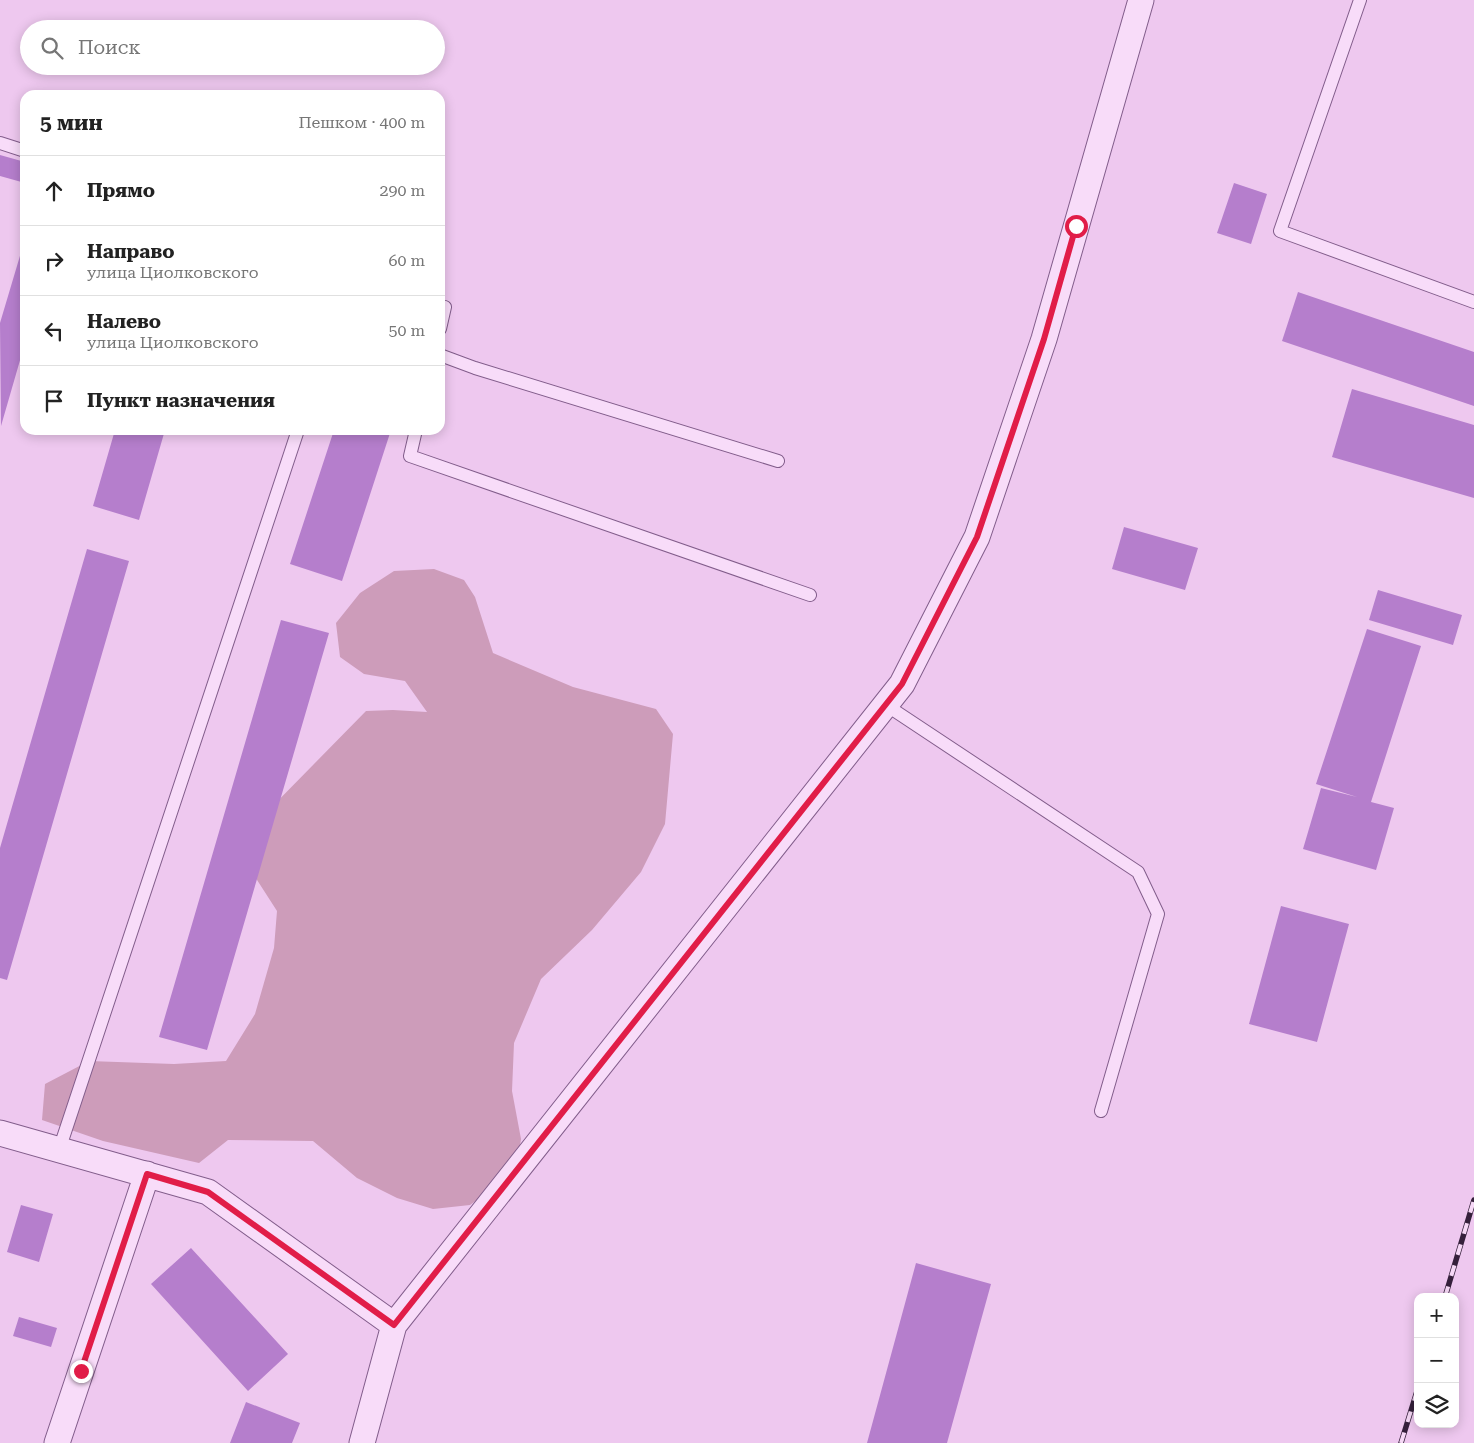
<!DOCTYPE html>
<html lang="ru">
<head>
<meta charset="utf-8">
<style>
	body { margin:0; font-family:"Roboto Serif",serif; background:#f2f2f2; color:#222 }
	.controls { position:absolute; right:15px; bottom:15px; display:grid; overflow:hidden; border-radius:10px; box-shadow:0 2px 12px #0003 }
	.controls button { width:45px; height:45px; display:grid; place-items:center; padding:0; border:0; border-bottom:1px solid #e0e0e0; background:#fff; color:#222; font:25px sans-serif }
	.stop { position:absolute; width:15px; height:15px; margin:-11px; border:4px solid #e11d48; border-radius:50%; background:#fff }
	.stop.end { background:#e11d48; border-color:#fff; box-shadow:0 1px 5px #0008 }
	.list { margin:0; padding:0; list-style:none }
	h2 { display:flex; justify-content:space-between; align-items:center; height:65px; margin:0; padding:0 20px; font-size:21px }
	h2 small { font-size:16px; font-weight:400; color:#767676 }
	.list li { display:grid; grid-template-columns:32px 1fr auto; gap:15px; align-items:center; box-sizing:border-box; height:70px; padding:0 20px; border-top:1px solid #e0e0e0 }
	.list b { display:block; font-size:19px; white-space:nowrap }
	.list p { margin:0; font-size:16px; white-space:nowrap; color:#767676 }
	.list em { font-size:16px; font-style:normal; color:#767676 }
	.icon { flex:none; width:28px; height:28px; fill:none; stroke:currentColor; stroke-width:2; stroke-linecap:round; stroke-linejoin:round }
	.map { position:relative; flex:none; width:1474px; height:1443px; overflow:hidden }
	.search { position:absolute; background:#fff; box-shadow:0 2px 12px #0003; left:20px; top:20px; width:425px; height:55px; display:flex; align-items:center; gap:12px; box-sizing:border-box; padding:0 18px; border-radius:28px; color:#767676; font-size:19px }
	.panel { position:absolute; background:#fff; box-shadow:0 2px 12px #0003; left:20px; top:90px; width:425px; height:345px; border-radius:15px }
	.map>svg:first-child { display:block }
</style>
</head>
<body>
<div class="map">
<svg width="1474" height="1443" viewBox="0 0 1474 1443">
	<rect width="100%" height="100%" fill="#eec8ef"/>
	<path fill="#cd9cba" d="M434 569 464 580 475 597 493 653 573 687 656 709 673 734 665 824 641 872 592 930 541 979 514 1043 512 1091 521 1139 516 1172 470 1205 433 1209 397 1198 357 1178 313 1141 228 1140 199 1163 103 1141 42 1120 45 1084 89 1061 174 1064 226 1061 255 1014 274 948 277 911 250 869 262 817 366 711 393 710 427 712 405 681 364 674 340 657 336 623 360 593 394 571Z"/>
	<path fill="#b57ecc" d="M0 155 25 162V183L0 176Z
		M1234 183 1267 194 1251 244 1217 233Z
		M25 239V343L1 426 0 323Z
		M1298 292 1474 352V406L1282 341Z
		M1352 389 1474 425V498L1332 457Z
		M115 430H165L139 520 93 506Z
		M334 430H391L342 581 290 564Z
		M1124 527 1198 548 1185 590 1112 569Z
		M87 549 129 561 7 980 0 978V848Z
		M1378 590 1462 615 1453 645 1369 620Z
		M281 620 329 633 207 1050 159 1037Z
		M1367 629 1421 646 1371 802 1394 808 1376 870 1303 849 1321 788 1357 797 1316 784Z
		M1281 906 1349 924 1317 1042 1249 1024Z
		M21 1205 53 1214 39 1262 7 1252Z
		M191 1248 288 1354 248 1391 151 1284Z
		M916 1263 991 1284 947 1443H867Z
		M19 1317 57 1328 51 1347 13 1336Z
		M246 1402 300 1423 292 1443H230Z"/>
	<g fill="none" stroke-linecap="round" stroke-linejoin="round">
		<g stroke="#825d8b" stroke-width="14">
			<path id="lane" d="M1360 0 1280 231 1474 302
				M0 143 25 151
				M440 306 445 307 440 329
				M440 355 475 368 778 461
				M416 430 410 456 810 595
				M886 705 1138 872 1158 914 1101 1111
				M59 1150 298 430"/>
		</g>
		<g stroke="#825d8b" stroke-width="27">
			<path id="street" d="M0 1133 208 1192 394 1325
				M57 1443 147 1174
				M362 1443 394 1325 902 684 977 537 1044 339 1141 0"/>
		</g>
		<use href="#lane" stroke="#f8dcf9" stroke-width="12"/>
		<use href="#street" stroke="#f8dcf9" stroke-width="25"/>
		<g stroke="#35203b" stroke-width="5.5">
			<path id="rail" d="M1445 1297 1474 1200
				M1401 1443 1418 1388"/>
		</g>
		<use href="#rail" stroke="#f6d8f6" stroke-width="4" stroke-dasharray="11" stroke-linecap="butt"/>
	</g>
	<g fill="none" stroke-linecap="round" stroke-linejoin="round">
		<path stroke="#e11d48" stroke-width="6" d="M81 1371 147 1174 208 1192 394 1325 902 684 977 537 1044 339 1076 226"/>
	</g>
</svg>
<div class="controls">
<button>+</button>
<button>−</button>
<button><svg class="icon" aria-label="layers" viewBox="0 0 24 24"><path d="M12 4l9 5-9 5-9-5zM3 14l9 5 9-5"/></svg></button>
</div>
<div class="stop" style="left:1076px;top:226px"></div>
<div class="stop end" style="left:81px;top:1371px"></div>
<div class="search"><svg class="icon" aria-label="search" viewBox="0 0 24 24"><circle cx="10" cy="10" r="6"/><path d="M15 15l6 6"/></svg>Поиск</div>
<section class="panel">
<h2>5 мин<small>Пешком · 400 m</small></h2>
<ul class="list">
<li><svg class="icon" aria-label="ahead" viewBox="0 0 24 24"><path d="M12 20V5M6 11l6-6 6 6"/></svg><div><b>Прямо</b></div><em>290 m</em></li>
<li><svg class="icon" aria-label="right" viewBox="0 0 24 24"><path d="M7 20v-9h11M14 6l5 5-5 5"/></svg><div><b>Направо</b><p>улица Циолковского</p></div><em>60 m</em></li>
<li><svg class="icon" aria-label="left" viewBox="0 0 24 24"><path d="M17 20v-9H6M10 6l-5 5 5 5"/></svg><div><b>Налево</b><p>улица Циолковского</p></div><em>50 m</em></li>
<li><svg class="icon" aria-label="arrive" viewBox="0 0 24 24"><path d="M6 21V4h12l-3 4 3 4H6"/></svg><div><b>Пункт назначения</b></div></li>
</ul>
</section>
</div>
</body>
</html>
